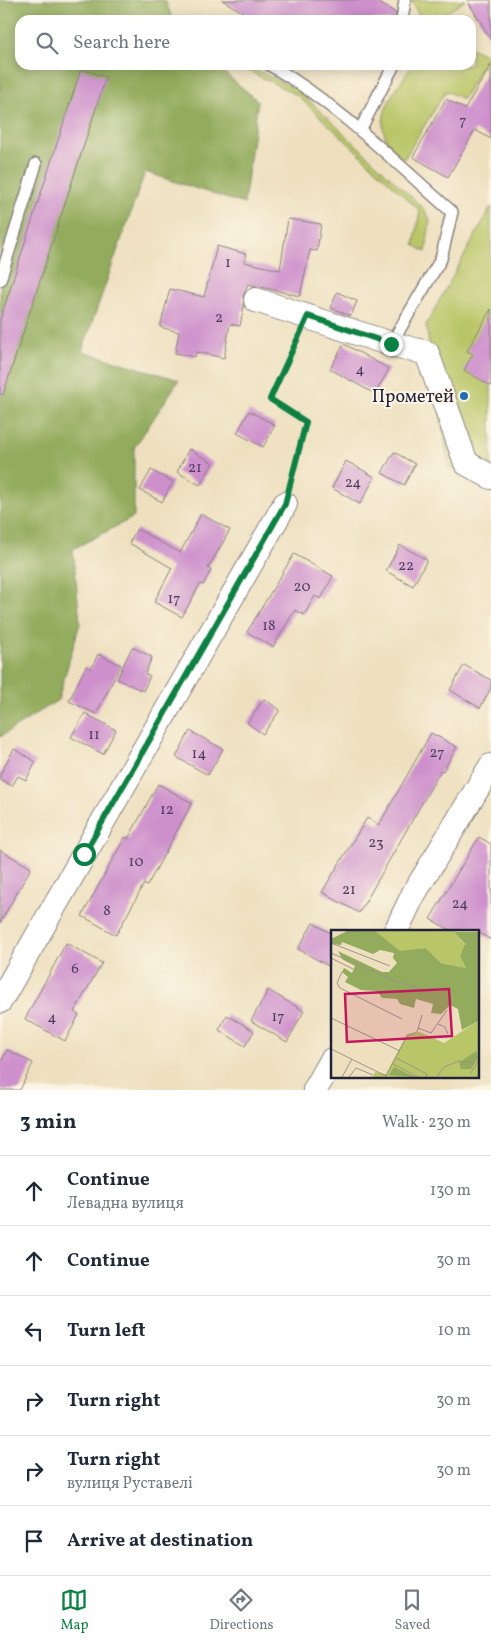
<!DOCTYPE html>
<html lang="en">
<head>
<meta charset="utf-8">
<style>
	body { margin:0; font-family:Vollkorn,serif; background:#f2f2f3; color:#1f2937 }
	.stop { position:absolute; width:15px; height:15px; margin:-11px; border:4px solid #0b8043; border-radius:50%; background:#fff }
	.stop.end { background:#0b8043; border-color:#fff; box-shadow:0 1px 5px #0008 }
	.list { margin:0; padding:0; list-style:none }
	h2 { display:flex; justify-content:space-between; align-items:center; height:65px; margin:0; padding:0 20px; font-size:21px }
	h2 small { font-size:16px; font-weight:400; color:#747a83 }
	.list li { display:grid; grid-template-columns:32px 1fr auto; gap:15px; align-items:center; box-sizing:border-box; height:70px; padding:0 20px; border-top:1px solid #e0e1e3 }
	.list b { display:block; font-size:19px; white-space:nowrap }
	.list p { margin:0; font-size:16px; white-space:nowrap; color:#747a83 }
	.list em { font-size:16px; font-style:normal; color:#747a83 }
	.icon { flex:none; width:28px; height:28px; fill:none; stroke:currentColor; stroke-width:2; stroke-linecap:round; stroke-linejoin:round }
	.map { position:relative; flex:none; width:491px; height:1090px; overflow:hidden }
	.search { position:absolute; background:#fff; box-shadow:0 2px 12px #0003; left:15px; right:15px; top:15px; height:55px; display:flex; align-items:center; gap:12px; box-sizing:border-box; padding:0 18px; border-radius:15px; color:#747a83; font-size:19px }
	.sheet { height:485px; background:#fff }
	nav { display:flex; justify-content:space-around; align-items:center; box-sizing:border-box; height:70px; border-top:1px solid #e0e1e3; background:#fff; font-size:14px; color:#747a83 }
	nav a { display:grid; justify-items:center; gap:2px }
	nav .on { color:#0b8043 }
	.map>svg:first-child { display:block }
</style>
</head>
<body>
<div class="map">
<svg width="491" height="1090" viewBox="0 0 491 1090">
	<rect width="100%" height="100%" fill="#fcf5e5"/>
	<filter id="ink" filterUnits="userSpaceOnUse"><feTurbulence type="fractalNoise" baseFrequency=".02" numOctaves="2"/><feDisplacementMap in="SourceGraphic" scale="10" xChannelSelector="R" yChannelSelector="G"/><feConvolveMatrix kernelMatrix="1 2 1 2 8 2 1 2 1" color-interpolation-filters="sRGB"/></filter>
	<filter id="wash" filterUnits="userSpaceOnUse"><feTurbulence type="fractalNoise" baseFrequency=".0096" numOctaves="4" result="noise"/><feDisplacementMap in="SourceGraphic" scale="20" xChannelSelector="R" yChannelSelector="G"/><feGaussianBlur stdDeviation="1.12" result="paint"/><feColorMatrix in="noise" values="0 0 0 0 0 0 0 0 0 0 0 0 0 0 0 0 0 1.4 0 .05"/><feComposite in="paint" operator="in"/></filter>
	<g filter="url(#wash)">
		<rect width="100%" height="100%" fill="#eee0bf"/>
		<path fill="#b9c668" stroke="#6e7452" d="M411 0H466L435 20H421Z
			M471 48 488 56 463 99 446 91 404 159C363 129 391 95 413 65H471Z
			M237 65H246L298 90 422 207 430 219 426 252 414 245 420 211 297 95Z
			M491 207V492L449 467 426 325Z"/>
		<path fill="#92ab5c" stroke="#5a664c" d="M0 0H165L173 20H20V65H215L258 101 244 204 145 172 82 351 179 380 134 448V517L73 549 80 623 58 700 0 737Z"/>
		<g id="blocks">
			<path fill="#cd90cc" d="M222 0H374L396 13 395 20H256Z
				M467 0H491V40Z
				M491 64V139L475 130 448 177 413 157 446 99 465 109Z
				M81 69 106 77 3 395 0 394V320Z
				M288 219 321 224 317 251 310 250 300 296 248 284 243 296 244 306 240 326 230 324 224 358 196 352 195 357 175 353 179 332 160 327 170 289 204 297 217 246 246 254 244 262 280 270Z
				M337 292 357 301 351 316 331 308Z
				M491 309V386L464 370 473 354 467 351Z
				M344 344 389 369 375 394 330 369Z
				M249 411 275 425 263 447 237 433Z
				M189 449 213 463 200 485 177 472Z
				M394 452 415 464 404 485 382 473Z
				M346 461 375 477 360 504 332 488Z
				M151 470 173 482 162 502 140 490Z
				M201 514 230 530 208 568 211 570 203 585 200 584 182 617 154 602 172 568 129 543 137 529 180 553Z
				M400 545 427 560 413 586 386 571Z
				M294 554 333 576 321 599 315 596 304 615 295 610 273 647 247 632Z
				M132 647 152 657 145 674 150 676 143 691 117 679Z
				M98 654 121 665 96 714 69 701 86 666 91 669Z
				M464 665 491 680V688L480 708 450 690Z
				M264 699 280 710 263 734 247 723Z
				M85 713 116 730 103 754 71 737Z
				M190 731 223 749 208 775 176 757Z
				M431 733 457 747 443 771 441 770 359 913 322 892 367 818 379 825Z
				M14 749 36 762 26 780 18 776 12 786 0 779V774Z
				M158 784 192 803 147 886 144 884 116 935 82 916 125 837 128 839Z
				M479 837 491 844V940L477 931H452L430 919Z
				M0 850 31 868 0 923Z
				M313 923 332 934V968L298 949Z
				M66 943 102 963 74 1012 79 1015 65 1041 25 1019Z
				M268 990 304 1011 287 1042 251 1021Z
				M227 1015 254 1031 245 1046 219 1030Z
				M7 1050 33 1063 20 1090H0V1064Z"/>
		</g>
	</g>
	<g filter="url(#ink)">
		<use href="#blocks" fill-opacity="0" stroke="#88817d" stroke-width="1"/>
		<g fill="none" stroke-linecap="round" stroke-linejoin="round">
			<g stroke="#88817d" stroke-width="14">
				<path id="lane" d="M402 20 405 0
					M270 65C337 104 394 161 452 212L441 259 391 344
					M360 130 394 65
					M0 280 36 164"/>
			</g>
			<g stroke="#88817d" stroke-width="26">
				<path id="street" d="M256 300 391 344 427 353 466 463 491 477
					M396 931 413 895 491 766
					M0 1001 285 504
					M315 1090 332 1060"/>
			</g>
			<path stroke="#88817d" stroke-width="3" stroke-dasharray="1 4" stroke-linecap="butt" d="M290 484 306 422 270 399 299 336"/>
			<use href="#lane" stroke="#fff" stroke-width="11"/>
			<use href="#street" stroke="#fff" stroke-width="24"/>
		</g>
	</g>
	<g fill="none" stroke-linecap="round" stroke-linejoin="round" filter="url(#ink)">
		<path stroke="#0b8043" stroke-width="6" d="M84 854 285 504 306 422 270 399 308 316 391 344"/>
	</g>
	<circle fill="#1f6fb2" stroke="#fcf5e5" stroke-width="2" cx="464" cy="396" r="5"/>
	<g text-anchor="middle" stroke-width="4" stroke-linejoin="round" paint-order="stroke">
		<g font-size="15" fill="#4d3e5f">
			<text x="463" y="125">7</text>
			<text x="228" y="267">1</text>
			<text x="219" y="322">2</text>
			<text x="360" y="374">4</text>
			<text x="195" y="472">21</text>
			<text x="353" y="487">24</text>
			<text x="406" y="570">22</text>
			<text x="302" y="591">20</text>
			<text x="174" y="603">17</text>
			<text x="269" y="630">18</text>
			<text x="94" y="739">11</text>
			<text x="437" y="757">27</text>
			<text x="199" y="758">14</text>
			<text x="167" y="814">12</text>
			<text x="376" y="847">23</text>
			<text x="136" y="866">10</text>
			<text x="349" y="894">21</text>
			<text x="460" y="908">24</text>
			<text x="107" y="915">8</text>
			<text x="75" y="973">6</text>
			<text x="278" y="1021">17</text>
			<text x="52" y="1022">4</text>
		</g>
		<g font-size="18" fill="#22223b" stroke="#fcf5e5" text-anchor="end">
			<text x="454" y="402">Прометей</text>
		</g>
	</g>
	<g transform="translate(331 930)">
		<rect width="148" height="148" fill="#eee0bf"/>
		<path d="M43 0H127L123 2 134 15 129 26 135 38 110 33 95 18 69 22ZM147 91V147H42L44 142 55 144 76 104 89 102 113 113Z" fill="#b9c668"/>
		<path d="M18 0H43L69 21 95 18 110 33 135 38 129 26 134 14 123 2H147V91L131 100 127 79 119 75 110 84 100 83 102 74 85 69 83 78 69 74 66 69 51 68 46 61 30 60 14 52 17 47 11 42 13 38 21 43 24 36 11 29 7 21 51 42H58L66 33 62 28 63 23 49 20 42 24 11 12 10 15 1 14 0 9ZM145 121 147 128 140 139H130L128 133ZM63 137 84 147 58 145Z" fill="#92ab5c"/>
		<path fill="none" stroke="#9c948a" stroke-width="1" d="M0 13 59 36M0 23 66 52 103 63M0 28 22 39M9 58 71 89M9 58 6 53 11 42M0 88 69 121M107 94 114 97 117 104M87 98 100 103 116 80M0 119 55 146 76 106 86 102 91 85M65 128 96 144 95 147M62 134 87 147M139 144 148 130M11 147 21 129M18 147 25 138 42 145M106 147 113 137 128 131 143 133"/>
		<path fill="#c2185b" fill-opacity="0.15" stroke="#c2185b" stroke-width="2.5" d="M118 59 121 106 16 112 14 64Z"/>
		<rect width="148" height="148" fill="none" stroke="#22223b" stroke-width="2.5"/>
	</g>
</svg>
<div class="stop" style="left:84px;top:854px"></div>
<div class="stop end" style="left:391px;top:344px"></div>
<div class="search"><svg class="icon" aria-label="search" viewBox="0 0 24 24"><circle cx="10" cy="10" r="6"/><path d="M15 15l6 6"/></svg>Search here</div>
</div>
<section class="sheet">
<h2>3 min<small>Walk · 230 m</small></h2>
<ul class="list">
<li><svg class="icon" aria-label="ahead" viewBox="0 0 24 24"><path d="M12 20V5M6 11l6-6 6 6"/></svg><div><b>Continue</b><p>Левадна вулиця</p></div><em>130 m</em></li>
<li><svg class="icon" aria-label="ahead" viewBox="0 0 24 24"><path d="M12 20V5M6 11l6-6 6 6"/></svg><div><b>Continue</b></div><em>30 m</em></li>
<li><svg class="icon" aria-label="left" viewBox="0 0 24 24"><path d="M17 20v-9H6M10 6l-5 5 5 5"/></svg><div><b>Turn left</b></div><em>10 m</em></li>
<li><svg class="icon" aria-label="right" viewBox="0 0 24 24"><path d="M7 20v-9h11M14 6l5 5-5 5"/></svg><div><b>Turn right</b></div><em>30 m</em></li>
<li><svg class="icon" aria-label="right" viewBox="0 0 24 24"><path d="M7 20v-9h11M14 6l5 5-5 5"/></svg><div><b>Turn right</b><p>вулиця Руставелі</p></div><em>30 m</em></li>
<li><svg class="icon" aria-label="arrive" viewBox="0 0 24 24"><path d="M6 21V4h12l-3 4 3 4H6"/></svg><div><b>Arrive at destination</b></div></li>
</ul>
</section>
<nav>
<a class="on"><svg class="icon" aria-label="map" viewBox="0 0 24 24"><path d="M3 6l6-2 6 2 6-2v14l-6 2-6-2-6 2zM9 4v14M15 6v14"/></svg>Map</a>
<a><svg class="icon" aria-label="directions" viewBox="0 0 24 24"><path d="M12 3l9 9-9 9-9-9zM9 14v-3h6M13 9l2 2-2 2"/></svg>Directions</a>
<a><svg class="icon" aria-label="saved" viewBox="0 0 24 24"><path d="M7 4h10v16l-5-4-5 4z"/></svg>Saved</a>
</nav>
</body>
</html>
